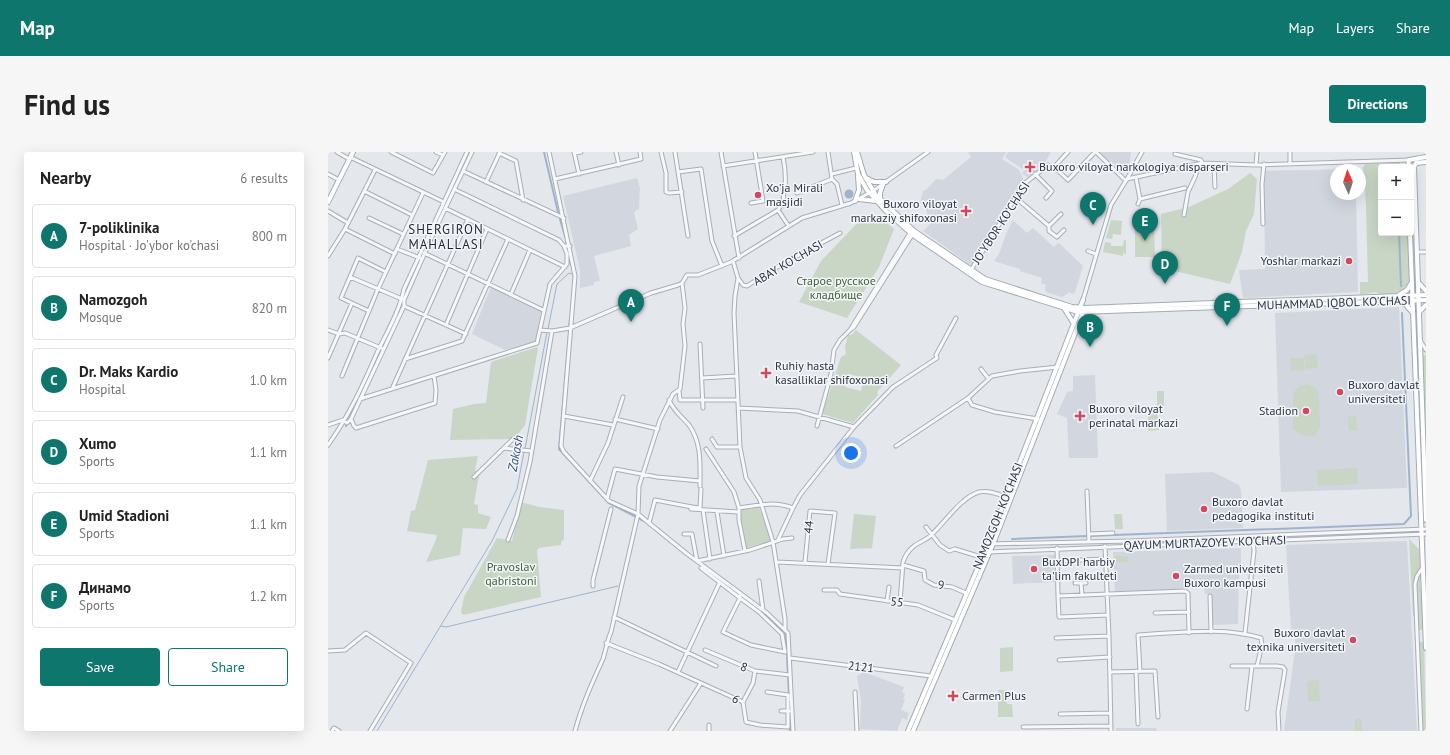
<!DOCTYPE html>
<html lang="en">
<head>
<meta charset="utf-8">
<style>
	body { margin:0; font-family:"PT Sans",sans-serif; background:#f6f6f6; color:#222 }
	.controls { position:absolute; right:12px; top:12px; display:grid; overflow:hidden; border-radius:4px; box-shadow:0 4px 16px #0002 }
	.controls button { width:36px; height:36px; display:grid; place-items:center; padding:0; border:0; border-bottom:1px solid #e0e0e0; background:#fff; color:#222; font:20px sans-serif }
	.compass { position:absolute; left:1002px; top:12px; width:36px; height:36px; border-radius:50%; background:#fff; box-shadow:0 4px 16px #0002; rotate:357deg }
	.you { position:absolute; left:523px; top:301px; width:14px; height:14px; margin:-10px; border:3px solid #fff; border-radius:50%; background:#1a73e8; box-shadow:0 0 0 6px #1a73e833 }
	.badge { display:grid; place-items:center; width:26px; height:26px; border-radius:50%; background:#0f766e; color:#fff; font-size:13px; font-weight:700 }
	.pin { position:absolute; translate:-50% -33px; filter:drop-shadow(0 1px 2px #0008) }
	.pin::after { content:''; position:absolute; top:21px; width:14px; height:12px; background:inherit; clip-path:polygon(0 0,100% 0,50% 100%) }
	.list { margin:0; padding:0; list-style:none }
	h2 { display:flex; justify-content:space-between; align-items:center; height:52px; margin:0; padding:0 16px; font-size:17px }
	h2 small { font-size:13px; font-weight:400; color:#767676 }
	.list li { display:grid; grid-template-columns:26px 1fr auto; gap:12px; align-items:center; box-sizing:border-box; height:64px; margin:0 8px 8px; padding:0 8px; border:1px solid #e0e0e0; border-radius:4px }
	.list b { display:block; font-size:15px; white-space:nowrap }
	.list p { margin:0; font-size:13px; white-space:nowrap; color:#767676 }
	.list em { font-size:13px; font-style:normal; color:#767676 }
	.actions { display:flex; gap:8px; padding:12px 16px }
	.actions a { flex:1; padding:9px 0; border:1px solid #0f766e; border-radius:4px; text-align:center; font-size:14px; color:#0f766e }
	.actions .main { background:#0f766e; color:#fff }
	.map { position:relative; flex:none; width:1098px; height:579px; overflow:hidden; border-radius:4px }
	header { display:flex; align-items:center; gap:24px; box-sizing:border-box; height:56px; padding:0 20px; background:#0f766e; color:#fff }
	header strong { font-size:19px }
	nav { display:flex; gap:22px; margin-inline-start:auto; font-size:14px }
	.intro { display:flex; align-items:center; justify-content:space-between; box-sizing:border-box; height:96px; padding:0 24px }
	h1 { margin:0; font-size:28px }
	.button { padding:10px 18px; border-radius:4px; background:#0f766e; color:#fff; font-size:14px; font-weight:700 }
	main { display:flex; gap:24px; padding:0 24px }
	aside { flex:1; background:#fff; border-radius:4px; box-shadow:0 4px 16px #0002 }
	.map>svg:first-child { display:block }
</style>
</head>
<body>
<header>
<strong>Map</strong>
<nav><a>Map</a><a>Layers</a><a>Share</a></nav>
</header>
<div class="intro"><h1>Find us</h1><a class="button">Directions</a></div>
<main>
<aside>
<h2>Nearby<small>6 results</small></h2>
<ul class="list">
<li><span class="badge">A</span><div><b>7-poliklinika</b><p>Hospital · Jo'ybor ko'chasi</p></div><em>800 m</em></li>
<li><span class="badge">B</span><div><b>Namozgoh</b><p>Mosque</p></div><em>820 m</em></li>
<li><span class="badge">C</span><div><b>Dr. Maks Kardio</b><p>Hospital</p></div><em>1.0 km</em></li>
<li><span class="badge">D</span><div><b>Xumo</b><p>Sports</p></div><em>1.1 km</em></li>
<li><span class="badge">E</span><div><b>Umid Stadioni</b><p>Sports</p></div><em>1.1 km</em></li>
<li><span class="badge">F</span><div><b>Динамо</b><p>Sports</p></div><em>1.2 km</em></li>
</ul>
<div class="actions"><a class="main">Save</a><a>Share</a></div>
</aside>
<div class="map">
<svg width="1098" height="579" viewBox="0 0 1098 579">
	<rect width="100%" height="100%" fill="#e4e7ec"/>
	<path fill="#d2d6de" d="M640 0H678L674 7 691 18 695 27 676 62 643 113 595 79 603 71 596 53 592 51 595 39 598 38 608 27 615 28 643 5Z
		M680 0H723L717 11 701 26 694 22 696 18 677 5Z
		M770 0H803L801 16 782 13Z
		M1025 17 1008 18V42H1028L1030 140 915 146 911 118 937 117 936 19Z
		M309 26 312 36 311 57 306 60 310 77 301 83 303 94 266 104 272 129 266 130V133L252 136V118L235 44Z
		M685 68 699 81 705 76 726 95 730 91 732 92 755 114 747 140 744 142 742 140 734 145 718 140 717 138 718 133 713 131 714 126 692 119V117L666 109 671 102 678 82Z
		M163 135 213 159 208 190 177 198 144 182Z
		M1071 155 1079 336 953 340 947 161Z
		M767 223 770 304 769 306H741L739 266 729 262 739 240 745 239V224Z
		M885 320 911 333 913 338 915 376 839 379 837 322Z
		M1079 389 1089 579H956L967 498V479L963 478 958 393Z
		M913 396V414H911L910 472 884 473 883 442H877L876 435 787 441 785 400Z
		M727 403 728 430 685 432 684 404Z
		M536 520 576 535 574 540 577 542 575 547 577 548 573 558 581 561 579 568 574 566 569 579 532 577 533 549 529 524Z
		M788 576H828L829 579H788Z"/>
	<path fill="#c9d6c5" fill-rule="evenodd" d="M1071 11 1076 15H1053V81H1080L1082 130C1076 143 1065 142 1053 143L1048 140 1032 143V130H1040L1038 54 1035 15 1037 12Z
		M922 21 929 27 926 62 918 79 914 100 902 132 834 116 833 62 861 55 900 37Z
		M543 62 547 64 549 63 566 77 551 115 519 166 471 150 493 109 535 65Z
		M783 68 794 69 793 83 785 82 784 87 778 86Z
		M826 72 827 105H807V73Z
		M796 88H798V102L795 101V104L775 100 777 90 783 91V94H795Z
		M528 178 573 213 549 240 550 243 525 271 494 262 513 205 518 202 517 195 520 183H524ZM521 222 539 227 538 230H535L533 239 517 235Z
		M209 195 210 196 197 273 186 287 122 288 125 257 146 252 158 251 163 210Z
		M989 202V209H977L976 203Z
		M1094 203H1098V321Z
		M962 206H976V218L963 219Z
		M989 209V216L977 217V210Z
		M1090 210 1094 325H1093L1089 211Z
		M980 232 989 237 991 242 992 275 987 284 977 285 965 277V241L971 234Z
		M829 239H836V254H829Z
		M820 259H829L831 278 820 279Z
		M1028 264 1029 278 1021 279 1020 265Z
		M150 304 147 318 151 323 146 352 150 353V361L163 365 158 377 135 376 132 403 98 410 107 390 109 383 79 379 83 359 87 358 100 308Z
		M1029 316 1030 332 990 334 989 318Z
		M193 350 211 355 236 358V387L233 390V393L211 396 209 398 213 445 135 463 133 460 136 445 169 386 184 389Z
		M431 355 443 389 418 396C415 384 409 369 414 357Z
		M526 362 548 364 544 396 522 397Z
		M786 362H794L795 377H787Z
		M1081 387 1091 397 1093 414 1086 429 1087 464H1085Z
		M787 404H800V410H787Z
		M1093 418 1094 428 1092 430V434L1094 435 1096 478H1090L1088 431Z
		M1090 490H1096L1098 579H1094Z
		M685 495V519L672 520V496Z
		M991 528 992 549H980L979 529Z
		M670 538H679V552H684L685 565H670Z
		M1027 567H1033L1034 579H1027Z"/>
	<path fill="#9fb4cc" d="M516.5 42a4.5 4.5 0 1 1 9 0a4.5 4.5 0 1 1-9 0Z"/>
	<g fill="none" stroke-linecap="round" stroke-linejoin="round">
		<path stroke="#9fb4cc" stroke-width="1" d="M220 177 229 132 241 121 244 122
			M197 297 219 180
			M113 474 118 475 290 434
			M49 579 164 389 189 337 196 300"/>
		<path stroke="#9fb4cc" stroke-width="2" d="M216 0 230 60
			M232 67 239 91
			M1071 81 1073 134
			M241 176 242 167
			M241 183 231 297 281 351 316 369
			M18 274 73 158 78 138 91 108
			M684 387 1076 372 1083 364 1074 161
			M344 391 437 463 458 483 461 544
			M461 560 462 579"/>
		<g stroke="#a9aeb7" stroke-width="5">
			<path id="minor" d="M9 0 21 7
				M63 0 105 21 117 0
				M108 0 115 3
				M221 0 247 124 233 294 236 300 281 349 310 362 321 371 358 401 439 461 460 481 465 579
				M246 0 251 22
				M288 0 291 13
				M333 0 338 21V40L341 41 354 40
				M347 0 360 84
				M393 0 411 106
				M768 0 798 29
				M962 0V12
				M171 1 188 9 195 48
				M247 1 253 0
				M847 2 873 8 874 11
				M22 5 116 50
				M886 12 887 35
				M928 13 929 0
				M395 14 485 0
				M726 15 740 28 767 0
				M135 19 236 66
				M350 20 373 17 384 89 394 114
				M0 22 11 28
				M504 22 528 16
				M707 22 724 39 718 46
				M808 26 812 47
				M227 27 313 7 312 0
				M504 27 509 32 514 53
				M799 27 874 11 928 13 1082 8
				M158 30 172 0
				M126 37 231 88 236 94H242
				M36 39 84 63
				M545 39 600 0
				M469 41 504 27 500 0
				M688 46 721 74V79L729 85 736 78
				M423 51 435 49 427 0
				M810 52 812 47 857 36
				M117 56 237 115
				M450 58 455 51C455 45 456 41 457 35 458 25 457 15 455 5
				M0 59 20 71
				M856 63 860 40 867 25 871 12
				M41 66 75 82
				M935 72 934 32 936 12
				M721 74 733 62
				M17 77 67 102
				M582 81 522 178 526 175 584 83
				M406 84 450 58 460 73
				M69 97 92 106
				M760 99 768 102
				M1089 100H1098
				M96 101 215 158
				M0 104 17 77 47 18
				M405 109 410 126 407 144 406 161 412 295 418 326 432 348 445 390 457 467V477
				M643 118 696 32 720 13 726 15 740 0
				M22 125 74 147
				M410 126 415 133 419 134 454 112 512 81
				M183 142 202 98
				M755 148 783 53 799 27 814 0
				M76 154 138 182
				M41 159 13 146 30 106 58 120
				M118 173 159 77
				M0 178 11 182 17 181 53 196
				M212 178 224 179 242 176 323 141 350 133 354 131 359 123H370L403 110 474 66 523 51 541 41
				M1092 188 1098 198
				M372 192 375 256
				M0 206 24 151
				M77 207 134 189 180 87
				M653 217 660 226
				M14 224 50 137 95 41
				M374 226 408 224
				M64 237 140 67
				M351 239 352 248H409
				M640 246 644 253 667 260 710 267
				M32 247 209 191 222 132 239 112V102L236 94
				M341 248C345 258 354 265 361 273 374 291 372 313 372 334
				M410 256 470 259 526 275 565 235 609 206 608 203 628 166
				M236 264 285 273
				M23 267 26 274 28 276 107 251 108 238 106 224
				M287 267 330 277
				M0 273 15 268 19 271 23 267 76 154V148L107 78 144 0
				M489 274 503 222 506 198 512 188 522 178
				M384 287 389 295H412
				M0 293C21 264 35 233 49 201 59 180 71 160 76 137L139 0
				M568 294 640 246 664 224 692 219 730 215
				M176 296 203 299
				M378 297 406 340 411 356V368L417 399
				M146 325 185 287
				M262 329 280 291 295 245
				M759 339 761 390
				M279 347 287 317 329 325 372 329
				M364 355 372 356 373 337
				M411 356C430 353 446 349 465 356
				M375 358 382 407
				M389 360 396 404
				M321 371 327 348 364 355 363 357 410 360
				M598 375 612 393 621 399 627 397 653 405
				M356 382H364L369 409 422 398 455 387 464 386
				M761 382 785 381
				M180 388 189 364 202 310 224 179
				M450 388 465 356 472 343 526 275
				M660 392 801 389 1098 377
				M777 394 781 484 783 579
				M729 396 730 444 857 439 860 441 861 481
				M661 400 1098 382
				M729 409 778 407
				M449 410 575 416
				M477 410 482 359 507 361 500 412
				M575 413 596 419 597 428 606 433 624 435 638 441
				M373 416 412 446V444
				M431 429 435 458
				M747 431H758
				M753 431 754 443
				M265 434V428L283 357
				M496 438H509L512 442 590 453 627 468
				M730 444 731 465 780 463
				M882 444 883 480
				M412 446 431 460 454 482 457 500 423 493 395 480Z
				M559 449 561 435
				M572 451 575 410C577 404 580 399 585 395 589 391 596 389 601 385 615 373 633 345 651 340 660 338 670 342 678 345
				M827 461 861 460
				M286 465 388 514
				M917 481 926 399 925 389
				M728 486 781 484
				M278 491 331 512 415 550 418 570 432 573 460 575V543L439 540
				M377 498 427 519 462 523
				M0 499 17 498 38 481 83 511 42 579
				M462 506 603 524
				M731 508 782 505
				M904 514H949L955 515 957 518 950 560 951 579
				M808 519 810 572
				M812 519 810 483C851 481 894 474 933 486L934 493 929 514
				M350 520 391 432
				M782 520 827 519 830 565
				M527 540 529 579
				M415 550 425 531 427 519
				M919 557 924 514
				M453 559H461
				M732 562 783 561
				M695 575 783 574
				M4 579 6 576 11 579
				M247 579C254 553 264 531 275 507 278 498 279 489 283 480L310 362 311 334 332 268 345 242 352 237 357 194 355 172 357 156 354 131
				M342 579 373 531
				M381 579V573
				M1093 579 1087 432 1089 424 1095 415"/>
		</g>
		<g stroke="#a3abb8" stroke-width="6">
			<path id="major" d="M526 0 530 22 539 38 558 59 585 83 654 130 750 160 1098 148
				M529 0 536 23 547 42 586 79 657 127 744 155 756 156 1098 143
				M1098 10 1088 11 1086 15 1098 368
				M1080 15 1081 8 1098 5
				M538 26 546 30H558
				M531 47 548 49
				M552 48V41L555 32
				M527 49 531 38 530 24
				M0 50 25 0
				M1082 81 1098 496
				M1090 130 1098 139
				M1071 143 1079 138 1084 130
				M1071 149 1078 153 1085 161
				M736 156 746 172
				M1091 160 1098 153
				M580 579 660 392 755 148
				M585 579 667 387 756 158"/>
		</g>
		<use href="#minor" stroke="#f7f8fa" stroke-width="3"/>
		<use href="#major" stroke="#fff" stroke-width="4"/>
	</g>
	<g fill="#d1495b" stroke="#f4f6f9" stroke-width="1.5">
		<path d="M700 9h4v4h4v4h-4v4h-4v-4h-4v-4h4z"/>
		<circle cx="430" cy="43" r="4"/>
		<path d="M636 53h4v4h4v4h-4v4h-4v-4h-4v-4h4z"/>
		<circle cx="1021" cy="109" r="4"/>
		<path d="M436 215h4v4h4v4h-4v4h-4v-4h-4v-4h4z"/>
		<circle cx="1012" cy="240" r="4"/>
		<circle cx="978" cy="259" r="4"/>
		<path d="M750 258h4v4h4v4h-4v4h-4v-4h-4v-4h4z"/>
		<circle cx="876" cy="357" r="4"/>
		<circle cx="706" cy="417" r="4"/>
		<circle cx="848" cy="424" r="4"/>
		<circle cx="1025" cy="488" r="4"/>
		<path d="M623 538h4v4h4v4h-4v4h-4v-4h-4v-4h4z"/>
	</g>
	<g text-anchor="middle" stroke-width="3" stroke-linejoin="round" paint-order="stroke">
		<g font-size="12" fill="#2b3445" stroke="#f4f6f9" text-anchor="start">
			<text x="711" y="19">Buxoro viloyat narkologiya disparseri</text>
			<text x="438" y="40">Xo'ja Mirali<tspan x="438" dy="14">masjidi</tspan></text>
			<text x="629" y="56" text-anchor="end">Buxoro viloyat<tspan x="629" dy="14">markaziy shifoxonasi</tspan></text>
			<text x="1013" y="113" text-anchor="end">Yoshlar markazi</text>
			<text x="447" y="218">Ruhiy hasta<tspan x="447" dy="14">kasalliklar shifoxonasi</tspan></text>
			<text x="1020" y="237">Buxoro davlat<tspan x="1020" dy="14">universiteti</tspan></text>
			<text x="761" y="261">Buxoro viloyat<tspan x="761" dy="14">perinatal markazi</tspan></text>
			<text x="970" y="263" text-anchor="end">Stadion</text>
			<text x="884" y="354">Buxoro davlat<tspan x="884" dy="14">pedagogika instituti</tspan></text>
			<text x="714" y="414">BuxDPI harbiy<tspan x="714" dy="14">ta'lim fakulteti</tspan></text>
			<text x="856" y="421">Zarmed universiteti<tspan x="856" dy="14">Buxoro kampusi</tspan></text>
			<text x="1017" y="485" text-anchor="end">Buxoro davlat<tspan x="1017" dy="14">texnika universiteti</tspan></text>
			<text x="634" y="548">Carmen Plus</text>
		</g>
		<g font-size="12" fill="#2b3445" stroke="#f4f6f9">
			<text transform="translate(673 71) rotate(-57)" y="4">JO'YBOR KO'CHASI</text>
			<text transform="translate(460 111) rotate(-30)" y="4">ABAY KO'CHASI</text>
			<text transform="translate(1006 151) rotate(-2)" y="4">MUHAMMAD IQBOL KO'CHASI</text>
			<text transform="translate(670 364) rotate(-68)" y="4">NAMOZGOH KO'CHASI</text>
			<text transform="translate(481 375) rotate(-84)" y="4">44</text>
			<text transform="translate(877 391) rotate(-2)" y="4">QAYUM MURTAZOYEV KO'CHASI</text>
			<text transform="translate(613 433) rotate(5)" y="4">9</text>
			<text transform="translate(569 450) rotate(7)" y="4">55</text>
			<text transform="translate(416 515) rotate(20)" y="4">8</text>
			<text transform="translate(533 515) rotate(6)" y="4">2121</text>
			<text transform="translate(408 547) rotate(32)" y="4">6</text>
		</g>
		<g font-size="12" fill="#3f6138" stroke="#f4f6f9">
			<text x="508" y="133">Старое русское<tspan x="508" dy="14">кладбище</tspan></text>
			<text x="183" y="419">Pravoslav<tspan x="183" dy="14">qabristoni</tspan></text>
		</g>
		<g font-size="13" letter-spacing="1" fill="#1d2536" stroke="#f4f6f9">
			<text x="118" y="82">SHERGIRON<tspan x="118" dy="15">MAHALLASI</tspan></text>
		</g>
		<g font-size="13" font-style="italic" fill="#34527a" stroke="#f4f6f9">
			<text transform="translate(187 301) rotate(-79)" y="5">Zakash</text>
		</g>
	</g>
</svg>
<div class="controls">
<button>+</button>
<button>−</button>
</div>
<svg class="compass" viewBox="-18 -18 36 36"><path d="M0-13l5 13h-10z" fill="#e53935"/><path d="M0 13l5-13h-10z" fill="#767676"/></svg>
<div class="you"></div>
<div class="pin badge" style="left:303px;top:170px">A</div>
<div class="pin badge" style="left:762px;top:195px">B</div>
<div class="pin badge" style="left:765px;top:73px">C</div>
<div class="pin badge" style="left:837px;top:132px">D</div>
<div class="pin badge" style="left:817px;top:89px">E</div>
<div class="pin badge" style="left:899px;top:174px">F</div>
</div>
</main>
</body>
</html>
